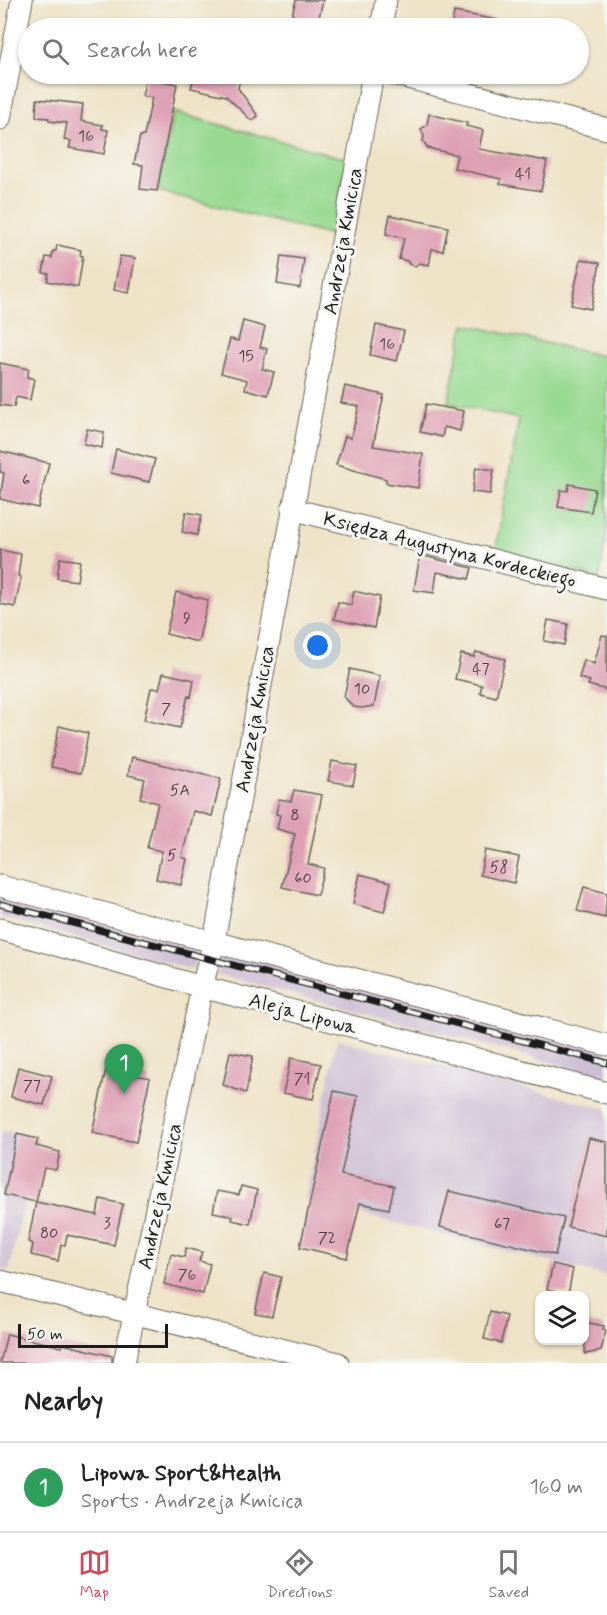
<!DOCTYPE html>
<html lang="en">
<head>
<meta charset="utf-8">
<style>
	body { margin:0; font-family:Mynerve,sans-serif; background:#f2f2f2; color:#222 }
	.controls { position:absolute; right:18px; bottom:18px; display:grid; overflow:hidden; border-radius:12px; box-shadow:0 2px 4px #0004 }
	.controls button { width:54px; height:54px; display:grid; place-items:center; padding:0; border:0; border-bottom:2px solid #e0e0e0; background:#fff; color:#222; font:30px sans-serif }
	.scale { position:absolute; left:18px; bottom:15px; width:150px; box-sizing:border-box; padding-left:6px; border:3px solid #1c1c1c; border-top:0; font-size:16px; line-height:21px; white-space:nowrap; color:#1c1c1c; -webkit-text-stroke:4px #f6f6f2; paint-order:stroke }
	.you { position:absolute; left:318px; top:646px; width:21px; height:21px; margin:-15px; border:4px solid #fff; border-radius:50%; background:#1a73e8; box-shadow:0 0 0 9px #1a73e833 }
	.badge { display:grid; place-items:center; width:39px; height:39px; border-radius:50%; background:#d1495b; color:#fff; font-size:20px; font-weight:700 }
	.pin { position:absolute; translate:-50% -50px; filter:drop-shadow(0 2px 3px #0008) }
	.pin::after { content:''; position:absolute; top:32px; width:21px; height:18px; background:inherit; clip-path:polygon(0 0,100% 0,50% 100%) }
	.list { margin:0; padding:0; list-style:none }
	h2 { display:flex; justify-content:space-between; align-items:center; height:78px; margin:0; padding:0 24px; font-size:26px }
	h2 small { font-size:20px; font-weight:400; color:#767676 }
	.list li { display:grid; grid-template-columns:39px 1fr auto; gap:18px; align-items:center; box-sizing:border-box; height:90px; padding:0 24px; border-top:2px solid #e0e0e0 }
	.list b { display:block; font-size:22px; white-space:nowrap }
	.list p { margin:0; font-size:20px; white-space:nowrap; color:#767676 }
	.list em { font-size:20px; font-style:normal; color:#767676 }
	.icon { flex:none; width:33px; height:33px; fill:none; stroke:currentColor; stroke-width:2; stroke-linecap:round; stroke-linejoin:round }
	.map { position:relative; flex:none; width:607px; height:1363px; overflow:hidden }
	.search { position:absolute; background:#fff; box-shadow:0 2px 4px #0004; left:18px; right:18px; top:18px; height:66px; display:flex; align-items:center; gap:15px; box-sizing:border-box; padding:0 21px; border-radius:33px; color:#767676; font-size:22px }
	.sheet { height:168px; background:#fff }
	nav { display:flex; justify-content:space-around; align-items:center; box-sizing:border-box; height:84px; border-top:2px solid #e0e0e0; background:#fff; font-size:16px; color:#767676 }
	nav a { display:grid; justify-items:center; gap:3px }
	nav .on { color:#d1495b }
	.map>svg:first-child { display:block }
</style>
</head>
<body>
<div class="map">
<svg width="607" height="1363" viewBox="0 0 607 1363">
	<rect width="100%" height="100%" fill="#f6f6f2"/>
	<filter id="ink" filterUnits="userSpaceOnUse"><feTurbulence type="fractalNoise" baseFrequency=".0167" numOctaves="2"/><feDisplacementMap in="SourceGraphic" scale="12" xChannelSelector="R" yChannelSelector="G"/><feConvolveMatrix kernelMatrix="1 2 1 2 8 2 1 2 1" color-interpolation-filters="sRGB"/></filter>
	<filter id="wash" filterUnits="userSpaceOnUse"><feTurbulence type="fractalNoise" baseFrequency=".008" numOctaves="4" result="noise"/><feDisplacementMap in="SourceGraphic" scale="24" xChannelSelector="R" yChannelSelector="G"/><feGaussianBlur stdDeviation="1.35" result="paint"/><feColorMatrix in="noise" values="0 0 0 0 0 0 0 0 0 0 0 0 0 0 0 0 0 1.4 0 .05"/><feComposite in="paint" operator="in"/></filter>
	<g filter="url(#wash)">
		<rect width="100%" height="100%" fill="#eee3c6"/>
		<path fill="#cdbed3" d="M0 896 198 948 194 970 0 917Z
			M223 950 607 1050V1077L217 974Z
			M337 1039 607 1109V1276L305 1200Z
			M0 1130 38 1139 9 1271 0 1269Z"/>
		<path fill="#98da91" stroke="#5a7b56" stroke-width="1.5" d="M173 112 347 159 333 236 158 191Z
			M464 324 607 357V530L599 578 495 553 519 419 448 403Z"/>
		<g id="blocks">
			<path fill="#de9fb4" d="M296 0H323L318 22 292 15Z
				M454 12 498 20 497 28H451Z
				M195 74H241L238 88 258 116 252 121 226 96 191 88Z
				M146 78 177 84 157 191 140 189 143 165 134 164 140 136H144L152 98 142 96Z
				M37 99 83 104 81 121 103 125 102 129 108 130 104 154 69 148 71 141 64 140 67 123 49 121V118L36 117Z
				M429 114 467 123 466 126 483 130 479 149 547 161 541 191 500 184 501 179 454 168 457 155 428 148 423 141 424 136 421 129 427 125Z
				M390 215 448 227 443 251 432 249 429 265 419 263 415 266 409 264 407 261 399 259 404 238 386 234Z
				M57 245 81 250 80 256H83L78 287 47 281 49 274 43 273 46 257 52 258 53 251H56Z
				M120 256 135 258 129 293 114 290Z
				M281 256 304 259 300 288 277 284Z
				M581 259 600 263 591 309 571 305Z
				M243 321 265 327 260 347 267 349 262 369 274 372 268 395 245 389 247 380 221 373 230 339 238 341Z
				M376 325 404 331 397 361 370 355Z
				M0 363 29 369 27 377 34 379 30 400 16 397 14 407 0 405Z
				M345 386 384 395 373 446 423 454 418 488 386 483V479L336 465 345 436 351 438 359 406 341 403Z
				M426 404 464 411 460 431 444 427 442 437 420 432Z
				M87 429 104 432 102 448 84 444Z
				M116 449 155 459 149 482 111 473Z
				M0 451 49 463 38 508 0 499 4 473 0 472Z
				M476 467 494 470 490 494 472 492Z
				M569 484 595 489 591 512 558 507 561 490 568 491Z
				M186 512 202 515 197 535 182 532Z
				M0 550 21 554 18 576 21 577 15 607 0 604Z
				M420 555 472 568 469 579 437 572 434 593 414 590Z
				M60 558 80 561 77 581 57 578Z
				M354 591 380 597 374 628 334 619 338 602 351 605Z
				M176 592 208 600 198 642 166 634Z
				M548 620 568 624 564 645 544 641Z
				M602 635 607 636V690L588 685 590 681 579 678 584 660 594 664Z
				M476 652 505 659 496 697 480 693 482 685 455 679 461 654 474 657Z
				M350 669 380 676 374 706 361 708 354 707 344 697Z
				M163 673 194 680 191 697 188 696 180 728 144 720 151 688 159 689Z
				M59 726 88 733 81 773 51 767Z
				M132 757 221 779 212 816 193 811 182 857 187 859 181 885 156 879 162 851 147 848 158 803 140 798 145 779 128 775Z
				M332 761 357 766 353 785 328 781Z
				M294 790 322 795 308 864 324 868 317 895 282 887 295 834 277 829 280 815 276 814 279 799 291 801Z
				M485 850 519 857 514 883 480 875Z
				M360 874 391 882 384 912 353 904Z
				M584 887 607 893 605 918 577 911Z
				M230 1052 253 1056 246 1093 223 1085Z
				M291 1058 321 1064 313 1099 283 1093Z
				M18 1067 52 1076 44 1105 11 1097Z
				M106 1069 150 1078 136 1142 92 1133Z
				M334 1091 358 1096 341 1175 394 1186 389 1209 360 1203 347 1258 300 1247Z
				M17 1134 38 1139 36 1146 60 1152 56 1170 44 1168 36 1202 97 1215 100 1199 123 1204 114 1245 67 1235 65 1245H61L58 1261 31 1255 33 1244 28 1242 36 1202 4 1195Z
				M589 1138 607 1142V1236L568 1227Z
				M241 1186 257 1190 250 1224 232 1220 233 1216 213 1212 217 1191 239 1195Z
				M449 1191 564 1218 555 1255 440 1227Z
				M186 1248 202 1252 199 1261 210 1264 203 1294 164 1284 171 1254 184 1257Z
				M553 1264 573 1269 568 1294 547 1289Z
				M264 1273 281 1277 272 1316 255 1313Z
				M490 1312 507 1316 501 1343 484 1339Z
				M585 1322 604 1326 603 1330H606L601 1351 585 1354Z
				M7 1334 62 1347 63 1344 112 1356V1363H0Z"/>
		</g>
	</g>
	<g filter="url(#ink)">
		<use href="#blocks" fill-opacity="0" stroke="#666258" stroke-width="1.5"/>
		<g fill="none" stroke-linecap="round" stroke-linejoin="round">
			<g stroke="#666258" stroke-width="23">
				<path id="minor" d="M381 28 386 0
					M392 74 607 129
					M0 119 22 0
					M292 509 607 589
					M0 886 607 1045
					M0 929 202 987 607 1093
					M0 1281 338 1363
					M124 1363 202 987 214 941 373 74"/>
			</g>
			<use href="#minor" stroke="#fff" stroke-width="21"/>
			<g stroke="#1c1c1c" stroke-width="7">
				<path id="rail" d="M0 904 607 1063"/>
			</g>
			<use href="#rail" stroke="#f6f6f2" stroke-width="4.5" stroke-dasharray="14" stroke-linecap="butt"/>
		</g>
	</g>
	<g text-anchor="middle" stroke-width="6" stroke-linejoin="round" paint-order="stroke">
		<g font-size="16" fill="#4c3d42">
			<text x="86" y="141">16</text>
			<text x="523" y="179">41</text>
			<text x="387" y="349">16</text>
			<text x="246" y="361">15</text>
			<text x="26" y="485">6</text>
			<text x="187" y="623">9</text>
			<text x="481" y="674">47</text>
			<text x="362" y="694">10</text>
			<text x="166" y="714">7</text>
			<text x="180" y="795">5A</text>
			<text x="295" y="820">8</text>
			<text x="172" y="860">5</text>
			<text x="499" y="872">58</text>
			<text x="303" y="883">60</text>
			<text x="302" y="1084">71</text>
			<text x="32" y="1091">77</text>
			<text x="107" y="1228">3</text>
			<text x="502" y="1229">67</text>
			<text x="49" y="1238">80</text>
			<text x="327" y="1243">72</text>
			<text x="187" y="1280">76</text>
		</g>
		<g font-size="20" fill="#1c1c1c" stroke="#f6f6f2">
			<text transform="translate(342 241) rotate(-80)" y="7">Andrzeja Kmicica</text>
			<text transform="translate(450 549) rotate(14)" y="7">Księdza Augustyna Kordeckiego</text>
			<text transform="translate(254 719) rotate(-80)" y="7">Andrzeja Kmicica</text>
			<text transform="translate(303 1013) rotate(15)" y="7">Aleja Lipowa</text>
			<text transform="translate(159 1196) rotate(-78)" y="7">Andrzeja Kmicica</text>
		</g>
	</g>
</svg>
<div class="controls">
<button><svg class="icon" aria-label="layers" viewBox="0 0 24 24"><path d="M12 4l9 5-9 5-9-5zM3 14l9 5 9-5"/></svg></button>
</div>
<div class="scale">50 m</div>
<div class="you"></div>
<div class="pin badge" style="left:124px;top:1094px;background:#2e9e5b">1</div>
<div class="search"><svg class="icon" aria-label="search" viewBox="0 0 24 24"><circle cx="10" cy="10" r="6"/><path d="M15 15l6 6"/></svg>Search here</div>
</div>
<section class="sheet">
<h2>Nearby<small></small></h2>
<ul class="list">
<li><span class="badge" style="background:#2e9e5b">1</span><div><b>Lipowa Sport&amp;Health</b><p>Sports · Andrzeja Kmicica</p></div><em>160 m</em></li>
</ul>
</section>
<nav>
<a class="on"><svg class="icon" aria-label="map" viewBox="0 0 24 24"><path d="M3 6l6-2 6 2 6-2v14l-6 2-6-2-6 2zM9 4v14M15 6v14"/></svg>Map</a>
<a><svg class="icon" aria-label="directions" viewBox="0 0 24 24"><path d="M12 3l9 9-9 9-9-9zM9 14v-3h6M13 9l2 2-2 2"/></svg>Directions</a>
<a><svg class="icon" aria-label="saved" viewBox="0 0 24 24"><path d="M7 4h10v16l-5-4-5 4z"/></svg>Saved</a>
</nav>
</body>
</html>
